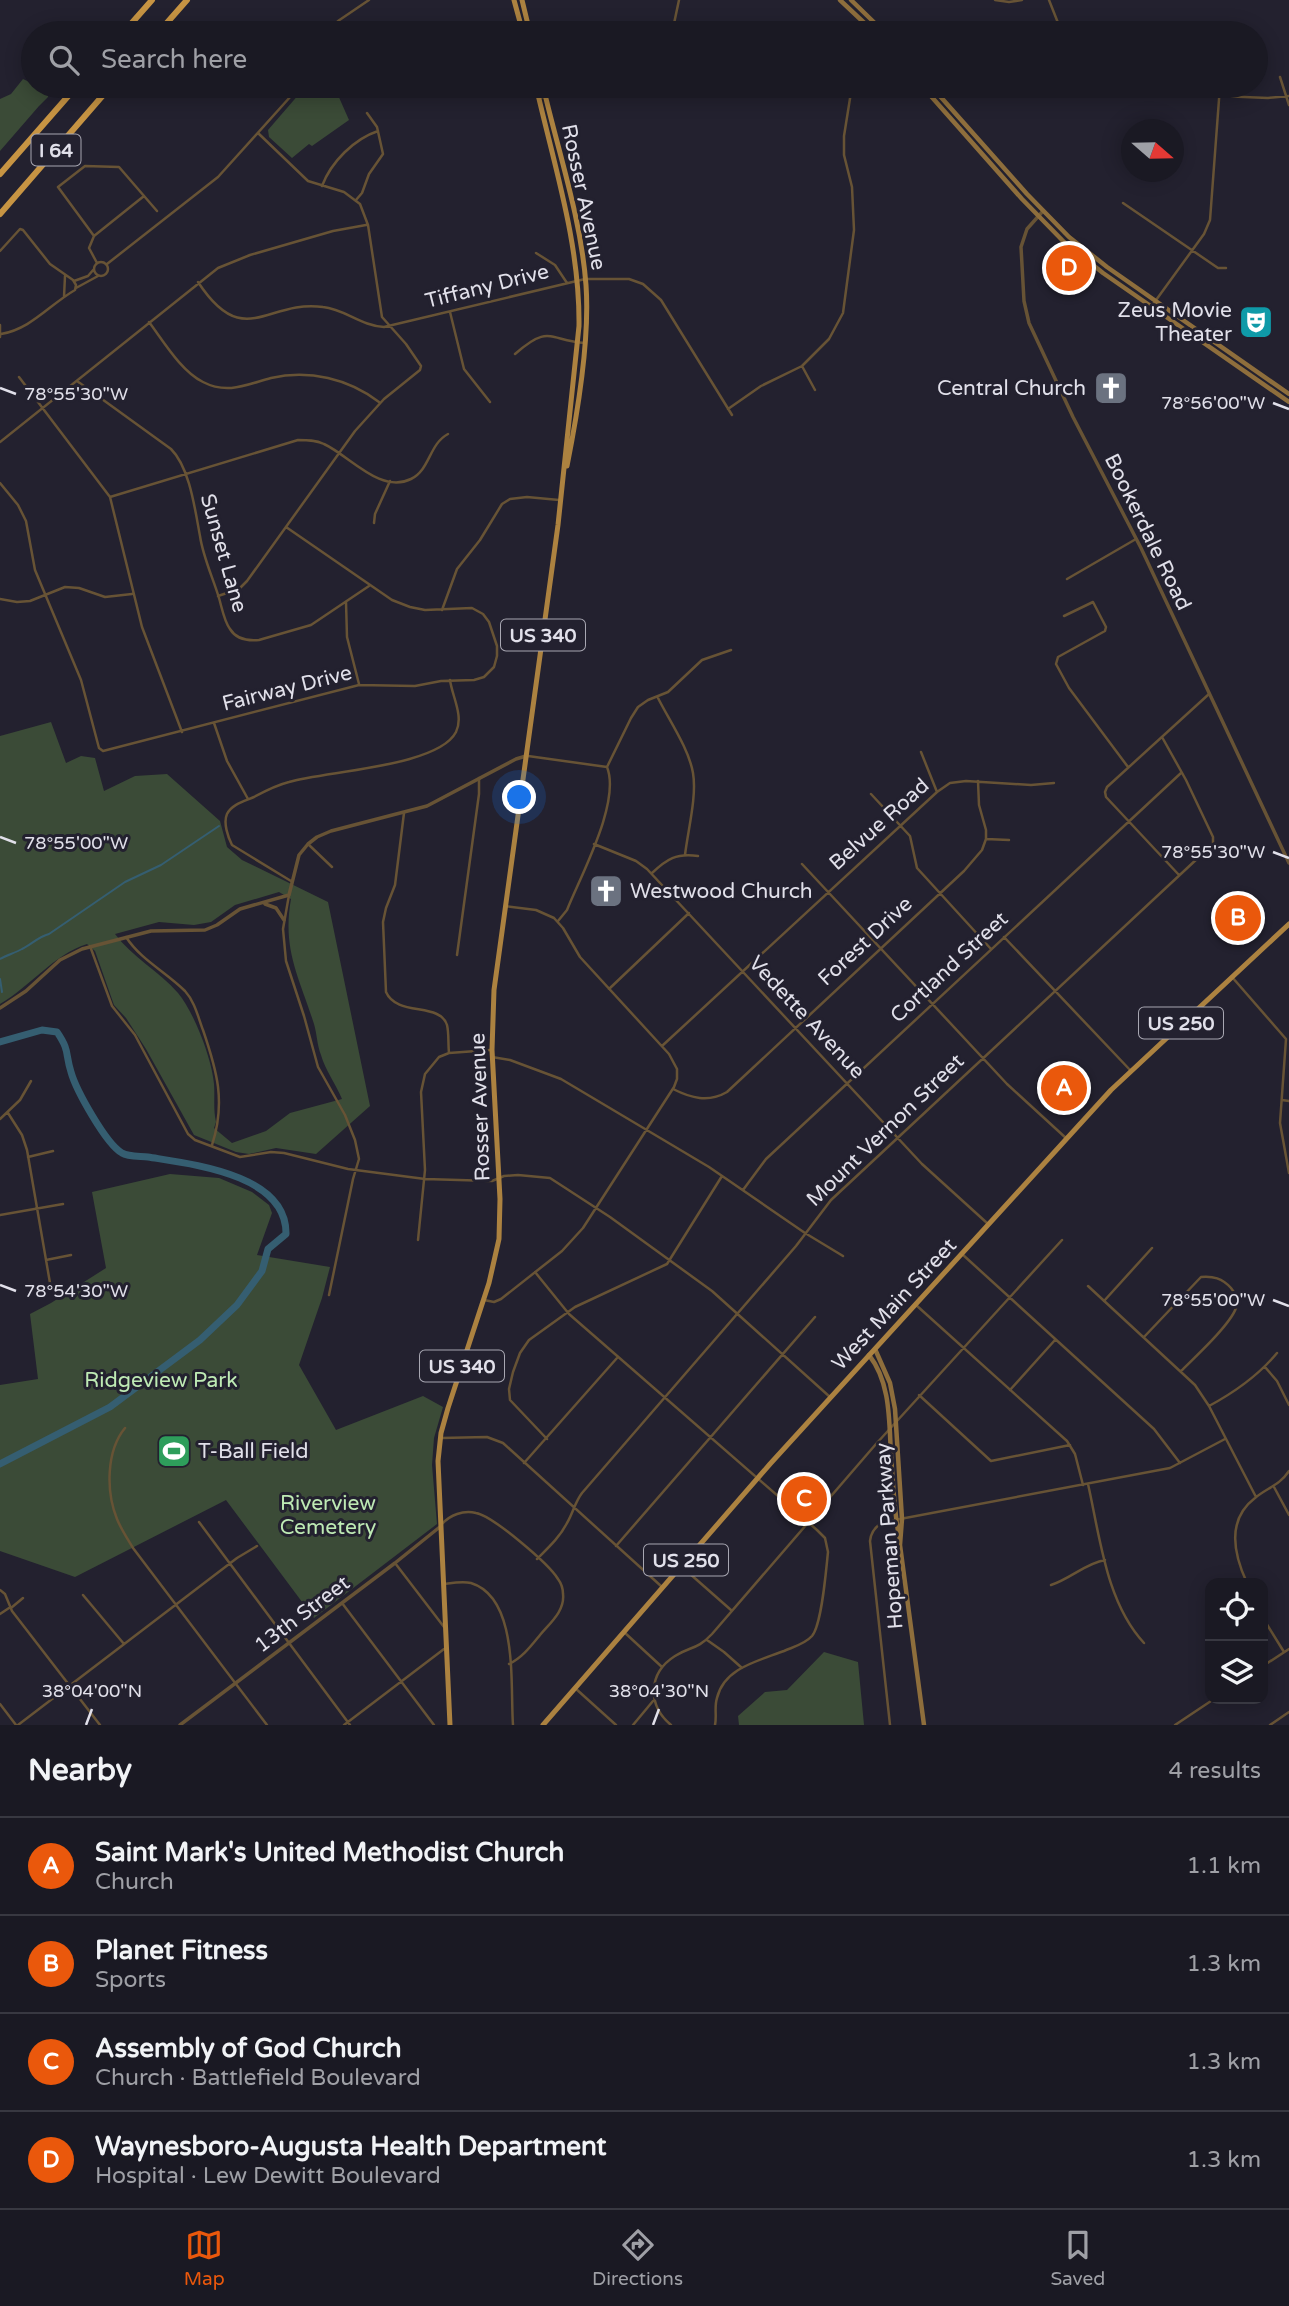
<!DOCTYPE html>
<html lang="en">
<head>
<meta charset="utf-8">
<style>
	body { margin:0; font-family:"Varela Round",sans-serif; background:#272630; color:#f1f3f6 }
	.controls { position:absolute; right:21px; bottom:21px; display:grid; overflow:hidden; border-radius:14px; box-shadow:0 4px 18px #0003 }
	.controls button { width:63px; height:63px; display:grid; place-items:center; padding:0; border:0; border-bottom:2px solid #383841; background:#1a1923; color:#f1f3f6; font:35px sans-serif }
	.compass { position:absolute; left:1121px; top:119px; width:63px; height:63px; border-radius:50%; background:#1a1923; box-shadow:0 4px 18px #0003; rotate:110deg }
	.you { position:absolute; left:520px; top:798px; width:24px; height:24px; margin:-18px; border:5px solid #fff; border-radius:50%; background:#1a73e8; box-shadow:0 0 0 10px #1a73e833 }
	.badge { display:grid; place-items:center; width:46px; height:46px; border-radius:50%; background:#ea580c; color:#fff; font-size:23px; font-weight:700 }
	.pin { position:absolute; translate:-50% -50%; border:4px solid #fff; box-shadow:0 2px 7px #0006 }
	.list { margin:0; padding:0; list-style:none }
	h2 { display:flex; justify-content:space-between; align-items:center; height:91px; margin:0; padding:0 28px; font-size:30px }
	h2 small { font-size:23px; font-weight:400; color:#9fa0a6 }
	.list li { display:grid; grid-template-columns:46px 1fr auto; gap:21px; align-items:center; box-sizing:border-box; height:98px; padding:0 28px; border-top:2px solid #383841 }
	.list b { display:block; font-size:26px; white-space:nowrap }
	.list p { margin:0; font-size:23px; white-space:nowrap; color:#9fa0a6 }
	.list em { font-size:23px; font-style:normal; color:#9fa0a6 }
	.icon { flex:none; width:38px; height:38px; fill:none; stroke:currentColor; stroke-width:2; stroke-linecap:round; stroke-linejoin:round }
	.map { position:relative; flex:none; width:1289px; height:1725px; overflow:hidden }
	.search { position:absolute; background:#1a1923; box-shadow:0 4px 18px #0003; left:21px; right:21px; top:21px; height:77px; display:flex; align-items:center; gap:18px; box-sizing:border-box; padding:0 24px; border-radius:38px; color:#9fa0a6; font-size:26px }
	.sheet { height:483px; background:#1a1923 }
	nav { display:flex; justify-content:space-around; align-items:center; box-sizing:border-box; height:98px; border-top:2px solid #383841; background:#1a1923; font-size:19px; color:#9fa0a6 }
	nav a { display:grid; justify-items:center; gap:4px }
	nav .on { color:#ea580c }
	.map>svg:first-child { display:block }
</style>
</head>
<body>
<div class="map">
<svg width="1289" height="1725" viewBox="0 0 1289 1725">
	<rect width="100%" height="100%" fill="#23212f"/>
	<path fill="#3b4b37" fill-rule="evenodd" d="M23 79 49 91 48 97 39 106 0 151V99L11 94Z
		M306 86H334L349 120 312 146 309 144 292 158 269 137 268 130Z
		M51 722 66 763 81 756 95 758 104 791 135 776 167 774 220 821 227 847 242 860 328 902 370 1106 316 1154 276 1148 249 1154 236 1152 194 1135 146 1049 126 1018 114 1005 95 951 87 944C53 955 31 986 0 1004V736ZM279 892 291 899C282 949 299 977 314 1024 317 1034 317 1045 321 1055 325 1070 336 1084 342 1099L290 1113 266 1131 232 1143 214 1128 216 1122C213 1109 215 1097 214 1084 212 1059 194 1012 178 993 159 971 132 957 115 934L159 922 194 925 211 922 235 905Z
		M170 1174 219 1178 252 1192 269 1205 272 1213 257 1255 330 1267 322 1298 299 1365 336 1430 423 1396 443 1407 434 1438 432 1465 437 1524 314 1618 226 1500 75 1577 0 1551V1385L38 1379 30 1314 51 1303 106 1268 92 1192Z
		M824 1652 858 1662 864 1725H739L738 1716 765 1692 787 1690Z"/>
	<g fill="none" stroke-linecap="round" stroke-linejoin="round">
		<path stroke="#355e71" stroke-width="2" d="M0 959C7 955 15 953 22 949 32 944 38 937 49 934L125 882 161 865 219 826
			M0 979 2 992"/>
		<path stroke="#355e71" stroke-width="7" d="M0 1042 42 1030 57 1032C70 1051 65 1053 71 1072 76 1090 106 1144 122 1153 128 1157 141 1156 148 1157 191 1164 287 1174 286 1234L268 1249 262 1271 237 1305 200 1340 110 1407 0 1464"/>
		<path stroke="#675335" stroke-width="2.5" d="M995 0 1009 2 1022 0
			M1049 0 1062 33
			M329 33 338 21 369 0
			M672 33 679 0
			M1280 77 1289 105
			M1220 96 1268 98 1289 96
			M539 98 588 86
			M322 186C331 162 354 139 378 131
			M356 200 362 193 369 174 383 154 377 127 367 113
			M1123 203 1218 268H1226
			M94 236 58 187 85 166 119 167 157 211
			M0 251 20 229 23 230 50 264 73 280 76 285 75 290C49 305 31 329 1 334
			M536 253 555 265 567 283
			M94 269a7 7 0 1 1 14 0a7 7 0 1 1-14 0Z
			M97 263 89 248 94 236 144 196
			M107 264 218 177 300 86
			M74 281 88 276 94 269
			M198 282C244 352 267 299 323 307 345 309 361 326 384 327L585 279H629L643 284 661 300 732 415
			M76 288 98 276
			M64 297 65 276
			M1151 307 1204 234 1210 220 1220 86
			M450 312 464 369 490 402
			M149 322C164 342 181 371 203 382 228 395 248 384 271 378 309 369 349 379 379 402
			M0 325V337
			M515 354C549 324 548 340 585 343
			M802 366 815 390
			M19 377 110 497 142 627 182 732
			M77 381 171 449C190 468 195 510 200 536 203 557 213 578 219 598 222 608 224 621 230 629 236 639 248 641 259 640L311 625 369 586
			M728 409 761 386 802 366 829 339 843 313 854 230 852 187 844 155V136L852 86
			M0 442 218 268 250 255 333 231 366 225
			M0 483 18 505 26 521 35 570 81 680 99 748 103 751 359 685 415 686 441 681 474 680 484 677 494 667 497 656V646L489 622 483 614 472 608 425 610 410 607 392 600 286 527
			M110 497 298 440C307 440 316 440 324 444 350 456 380 494 411 479 430 470 429 444 448 434
			M374 523 375 514 390 481
			M1067 579 1136 539
			M218 596 239 589 247 581 355 431 384 399 420 370 421 366 406 344 382 317 368 225 360 204 344 192 308 181 258 133
			M0 599 17 602 30 601 65 587 79 588 105 597 132 594
			M346 602 347 637 359 684
			M442 610 457 569 480 540 502 504 510 499 527 497 559 500
			M1064 616 1093 602 1106 627 1105 631 1058 657 1056 664 1069 688 1128 767
			M658 698C669 720 689 749 693 773 697 796 688 830 685 855
			M214 723 227 761 248 799
			M921 752 937 792
			M528 756 607 767
			M871 794 910 836 917 868 991 949
			M404 813 395 885 386 908 383 922 386 992C397 1017 440 1002 447 1025 449 1033 448 1044 449 1053
			M986 839 1009 840
			M308 844 332 867
			M594 844 636 861 647 869 922 1164 987 1223
			M802 864 1007 1084 1067 1139
			M652 873C667 859 676 853 698 856
			M1179 875 1106 797 1105 792 1107 787 1209 694
			M291 881 232 845C228 837 223 823 227 814 232 804 245 801 254 797 265 791 277 785 289 782 325 771 438 767 456 732 464 716 452 696 450 680
			M289 895 283 929 286 961 304 1016 318 1067 345 1115 355 1140 359 1159 353 1179 329 1295
			M558 921 567 910C581 875 621 802 607 767L631 718 638 707 648 700 668 692 702 660 731 650
			M126 937C141 960 166 972 185 991 195 1002 198 1017 203 1030 217 1071 226 1102 212 1145
			M1004 937 1131 1071
			M90 946 112 1006 135 1035 188 1134 195 1140 240 1157 271 1152 284 1153 348 1169 425 1179 492 1181 504 1176 518 1175 550 1178 610 1217 712 1291 830 1397
			M457 955 479 794V778
			M1232 977 1286 1039 1280 1123 1289 1173
			M609 989 689 913
			M662 1046 937 792 950 783 966 781 1031 785 1054 783
			M492 1057 510 1060 561 1079 709 1167 805 1233 843 1256
			M673 1089C691 1098 708 1103 727 1092L964 871 982 850 986 839V830L979 805 978 781
			M1282 1100 1289 1101
			M8 1113 22 1135 27 1150 50 1283
			M0 1119 20 1100 31 1081
			M28 1157 53 1151
			M743 1190 766 1159 1181 773
			M0 1215 63 1204
			M418 1240 425 1170 421 1092 425 1074 439 1057 449 1053 490 1050
			M962 1254 1154 1429 1180 1463
			M46 1260 71 1255
			M535 1272 569 1314 817 1530 825 1538 828 1552C826 1570 822 1624 812 1636 805 1644 793 1647 784 1651 758 1661 724 1668 717 1698 714 1707 717 1716 715 1725
			M1088 1286 1195 1385 1209 1406 1256 1497
			M484 1300 494 1302 501 1299 562 1251 583 1228 674 1087 677 1079V1069L669 1054 580 957 563 928 554 918 536 910 505 906
			M1104 1301 1152 1248
			M916 1305 1067 1441 1075 1454 1083 1485
			M1144 1337 1201 1277C1213 1276 1222 1278 1231 1288 1235 1293 1239 1301 1236 1308 1230 1325 1195 1357 1181 1371
			M1265 1367 1277 1381 1289 1405
			M1010 1390 1055 1340
			M919 1395 991 1461 1070 1445
			M1209 1406C1235 1392 1258 1376 1277 1353
			M125 1428C106 1451 106 1492 117 1519 121 1529 127 1538 133 1548L267 1725
			M441 1438 487 1437 503 1443 661 1586
			M547 1439 510 1400 509 1389 513 1372 520 1353 529 1340 575 1307 667 1264 722 1176
			M524 1463 617 1358
			M1088 1484C1100 1537 1106 1602 1144 1643
			M1274 1487 1289 1515
			M199 1522 350 1725
			M442 1524C450 1515 463 1510 476 1513 493 1516 549 1564 558 1579 561 1583 563 1589 563 1594 565 1611 550 1623 540 1635 531 1646 522 1658 509 1664
			M616 1546 815 1317
			M537 1559C548 1548 560 1537 567 1523 573 1513 575 1502 582 1493L796 1246 831 1200 1213 844V837L1186 780 1162 737
			M395 1563 444 1627
			M681 1566 731 1610
			M1247 1583C1234 1555 1226 1520 1255 1498 1267 1488 1280 1485 1289 1471
			M444 1584C452 1583 462 1581 471 1583 519 1598 510 1685 513 1725
			M1051 1585C1070 1579 1086 1563 1105 1560
			M0 1590 5 1594 12 1611 100 1725
			M83 1595 124 1644
			M342 1603 434 1725
			M11 1608 23 1598
			M0 1614 9 1608
			M1263 1618 1284 1652
			M624 1632 662 1667
			M707 1640 724 1652 742 1668
			M1263 1666 1289 1649
			M575 1688 616 1725
			M0 1704 16 1725
			M18 1725 237 1558 257 1546
			M344 1725 444 1649
			M633 1725 653 1701
			M671 1725C647 1705 648 1673 675 1656 691 1646 697 1650 712 1634L876 1444 1062 1240
			M890 1725 870 1541C871 1532 875 1526 884 1522L1170 1468 1225 1439
			M1175 1725 1214 1699
			M1270 1725 1289 1712"/>
		<path stroke="#675335" stroke-width="3.5" d="M1043 211 1027 229 1021 247 1024 301 1029 323 1073 417 1141 548 1289 863
			M265 904 276 908 284 920
			M0 1008 26 991 60 960 82 949 151 931 205 930 217 925 240 909 289 895 299 855 308 844 317 837 331 831 427 806 516 759 526 756
			M180 1725 395 1563 441 1526"/>
		<path stroke="#8e6e3c" stroke-width="4.5" d="M840 0 875 33
			M851 0 885 33
			M922 86 1022 199 1064 242 1103 273 1289 402
			M931 86 1027 194 1069 237 1107 267 1289 394
			M875 1349 890 1383 895 1409 902 1519 900 1545 924 1725
			M869 1355C891 1383 889 1422 891 1455 893 1483 894 1510 899 1537"/>
		<path stroke="#ac8240" stroke-width="5" d="M514 0 523 33
			M522 0 530 33
			M543 86C558 151 581 218 586 285 590 341 578 411 567 466
			M450 1725 438 1461 441 1433 448 1408 489 1283 499 1239 500 1199 492 1050 494 990 558 525 579 326C580 244 554 165 536 86
			M543 1725 770 1464 1111 1090 1289 924"/>
		<path stroke="#c79443" stroke-width="6" d="M123 33 152 0
			M158 33 187 0
			M0 174 77 86
			M0 214 111 86"/>
	</g>
	<path fill="none" stroke="#e1e0ea" stroke-width="2.5" d="M0 388 16 394M1273 403 1289 409M0 837 16 843M1273 852 1289 858M0 1285 16 1291M1273 1300 1289 1306M86 1725 92 1709M653 1725 659 1709"/>
	<defs>
		<g id="theatre-square" transform="scale(1.75)"><rect x="-9" y="-9" width="18" height="18" rx="4" fill="#0f9aa8" stroke="#23212f"/><path d="M-5-5.5Q0-4 5-5.5V0Q5 5 0 6Q-5 5-5 0ZM-3.3-2.5H-1v1.5H-3.3ZM1-2.5H3.3v1.5H1ZM-2.8 1Q0 5.5 2.8 1Z" fill="#fff"/></g>
		<g id="church-square" transform="scale(1.75)"><rect x="-9" y="-9" width="18" height="18" rx="4" fill="#6b7280" stroke="#23212f"/><path d="M-1.2-6h2.4v3.5h3.3v2.4h-3.3V6h-2.4V-.1h-3.3v-2.4h3.3Z" fill="#fff"/></g>
		<g id="stadium-square" transform="scale(1.75)"><rect x="-9" y="-9" width="18" height="18" rx="4" fill="#2e9e5b" stroke="#23212f"/><path d="M0-5a6.5 5 0 1 0 0 10a6.5 5 0 1 0 0-10ZM-3.5-1.8h7v3.6h-7Z" fill="#fff"/></g>
	</defs>
	<g fill-rule="evenodd">
		<use href="#theatre-square" x="1256" y="322"/>
		<use href="#church-square" x="1111" y="388"/>
		<use href="#church-square" x="606" y="891"/>
		<use href="#stadium-square" x="174" y="1451"/>
	</g>
	<g text-anchor="middle" stroke-width="6" stroke-linejoin="round" paint-order="stroke">
		<g fill="#23212f" stroke="#a8a7b2" stroke-width="2">
			<rect x="31.5" y="134.5" width="49" height="31" rx="5"/>
			<rect x="501" y="619.5" width="84" height="31" rx="5"/>
			<rect x="1139" y="1007.5" width="84" height="31" rx="5"/>
			<rect x="420" y="1350.5" width="84" height="31" rx="5"/>
			<rect x="644" y="1544.5" width="84" height="31" rx="5"/>
		</g>
		<g font-size="19" font-weight="bold" fill="#e1e0ea">
			<text x="56" y="157">I 64</text>
			<text x="543" y="642">US 340</text>
			<text x="1181" y="1030">US 250</text>
			<text x="462" y="1373">US 340</text>
			<text x="686" y="1567">US 250</text>
		</g>
		<g font-size="21" fill="#e1e0ea" stroke="#23212f">
			<text transform="translate(584 197) rotate(78)" y="7">Rosser Avenue</text>
			<text transform="translate(487 286) rotate(-14)" y="7">Tiffany Drive</text>
			<text transform="translate(1148 532) rotate(64)" y="7">Bookerdale Road</text>
			<text transform="translate(224 553) rotate(74)" y="7">Sunset Lane</text>
			<text transform="translate(287 688) rotate(-14)" y="7">Fairway Drive</text>
			<text transform="translate(879 824) rotate(-42)" y="7">Belvue Road</text>
			<text transform="translate(865 941) rotate(-43)" y="7">Forest Drive</text>
			<text transform="translate(949 967) rotate(-43)" y="7">Cortland Street</text>
			<text transform="translate(807 1017) rotate(47)" y="7">Vedette Avenue</text>
			<text transform="translate(480 1107) rotate(-92)" y="7">Rosser Avenue</text>
			<text transform="translate(885 1130) rotate(-44)" y="7">Mount Vernon Street</text>
			<text transform="translate(894 1304) rotate(-47)" y="7">West Main Street</text>
			<text transform="translate(889 1536) rotate(-94)" y="7">Hopeman Parkway</text>
			<text transform="translate(302 1614) rotate(-37)" y="7">13th Street</text>
		</g>
		<g font-size="21" fill="#e1e0ea" stroke="#23212f" text-anchor="end">
			<text x="1232" y="317">Zeus Movie<tspan x="1232" dy="24">Theater</tspan></text>
			<text x="1086" y="395">Central Church</text>
			<text x="630" y="898" text-anchor="start">Westwood Church</text>
			<text x="198" y="1458" text-anchor="start">T-Ball Field</text>
		</g>
		<g font-size="21" fill="#beeab4" stroke="#23212f">
			<text x="161" y="1387">Ridgeview Park</text>
			<text x="328" y="1510">Riverview<tspan x="328" dy="24">Cemetery</tspan></text>
		</g>
	</g>
	<g font-size="18" text-anchor="middle" fill="#e1e0ea" stroke="#23212f" stroke-width="6" stroke-linejoin="round" paint-order="stroke">
		<text x="76" y="400">78°55'30"W</text>
		<text x="1213" y="409">78°56'00"W</text>
		<text x="76" y="849">78°55'00"W</text>
		<text x="1213" y="858">78°55'30"W</text>
		<text x="76" y="1297">78°54'30"W</text>
		<text x="1213" y="1306">78°55'00"W</text>
		<text x="92" y="1697">38°04'00"N</text>
		<text x="659" y="1697">38°04'30"N</text>
	</g>
</svg>
<div class="controls">
<button><svg class="icon" aria-label="locate" viewBox="0 0 24 24"><circle cx="12" cy="12" r="6"/><path d="M12 2v4M12 18v4M2 12h4M18 12h4"/></svg></button>
<button><svg class="icon" aria-label="layers" viewBox="0 0 24 24"><path d="M12 4l9 5-9 5-9-5zM3 14l9 5 9-5"/></svg></button>
</div>
<svg class="compass" viewBox="-18 -18 36 36"><path d="M0-13l5 13h-10z" fill="#e53935"/><path d="M0 13l5-13h-10z" fill="#9fa0a6"/></svg>
<div class="you"></div>
<div class="pin badge" style="left:1064px;top:1088px">A</div>
<div class="pin badge" style="left:1238px;top:918px">B</div>
<div class="pin badge" style="left:804px;top:1499px">C</div>
<div class="pin badge" style="left:1069px;top:268px">D</div>
<div class="search"><svg class="icon" aria-label="search" viewBox="0 0 24 24"><circle cx="10" cy="10" r="6"/><path d="M15 15l6 6"/></svg>Search here</div>
</div>
<section class="sheet">
<h2>Nearby<small>4 results</small></h2>
<ul class="list">
<li><span class="badge">A</span><div><b>Saint Mark's United Methodist Church</b><p>Church</p></div><em>1.1 km</em></li>
<li><span class="badge">B</span><div><b>Planet Fitness</b><p>Sports</p></div><em>1.3 km</em></li>
<li><span class="badge">C</span><div><b>Assembly of God Church</b><p>Church · Battlefield Boulevard</p></div><em>1.3 km</em></li>
<li><span class="badge">D</span><div><b>Waynesboro-Augusta Health Department</b><p>Hospital · Lew Dewitt Boulevard</p></div><em>1.3 km</em></li>
</ul>
</section>
<nav>
<a class="on"><svg class="icon" aria-label="map" viewBox="0 0 24 24"><path d="M3 6l6-2 6 2 6-2v14l-6 2-6-2-6 2zM9 4v14M15 6v14"/></svg>Map</a>
<a><svg class="icon" aria-label="directions" viewBox="0 0 24 24"><path d="M12 3l9 9-9 9-9-9zM9 14v-3h6M13 9l2 2-2 2"/></svg>Directions</a>
<a><svg class="icon" aria-label="saved" viewBox="0 0 24 24"><path d="M7 4h10v16l-5-4-5 4z"/></svg>Saved</a>
</nav>
</body>
</html>
